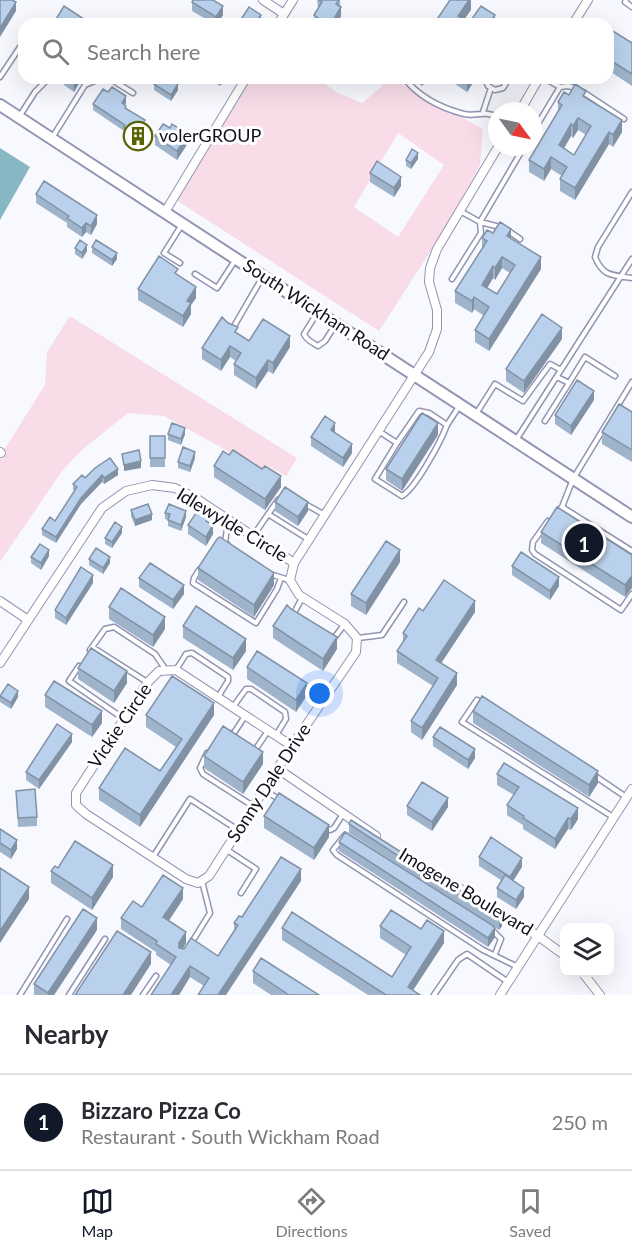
<!DOCTYPE html>
<html lang="en">
<head>
<meta charset="utf-8">
<style>
	body { margin:0; font-family:Lato,sans-serif; background:#f2f2f3; color:#2b2b33 }
	.controls { position:absolute; right:18px; bottom:18px; display:grid; overflow:hidden; border-radius:12px; box-shadow:0 6px 24px #0002 }
	.controls button { width:54px; height:54px; display:grid; place-items:center; padding:0; border:0; border-bottom:2px solid #e1e1e2; background:#fff; color:#2b2b33; font:30px sans-serif }
	.compass { position:absolute; left:488px; top:102px; width:54px; height:54px; border-radius:50%; background:#fff; box-shadow:0 6px 24px #0002; rotate:123deg }
	.you { position:absolute; left:320px; top:694px; width:21px; height:21px; margin:-15px; border:4px solid #fff; border-radius:50%; background:#1a73e8; box-shadow:0 0 0 9px #1a73e833 }
	.badge { display:grid; place-items:center; width:39px; height:39px; border-radius:50%; background:#111827; color:#fff; font-size:20px; font-weight:700 }
	.pin { position:absolute; translate:-50% -50%; border:3px solid #fff; box-shadow:0 2px 6px #0006 }
	.list { margin:0; padding:0; list-style:none }
	h2 { display:flex; justify-content:space-between; align-items:center; height:78px; margin:0; padding:0 24px; font-size:26px }
	h2 small { font-size:20px; font-weight:400; color:#7c7c81 }
	.list li { display:grid; grid-template-columns:39px 1fr auto; gap:18px; align-items:center; box-sizing:border-box; height:96px; padding:0 24px; border-top:2px solid #e1e1e2 }
	.list b { display:block; font-size:22px; white-space:nowrap }
	.list p { margin:0; font-size:20px; white-space:nowrap; color:#7c7c81 }
	.list em { font-size:20px; font-style:normal; color:#7c7c81 }
	.icon { flex:none; width:33px; height:33px; fill:none; stroke:currentColor; stroke-width:2; stroke-linecap:round; stroke-linejoin:round }
	.map { position:relative; flex:none; width:632px; height:995px; overflow:hidden }
	.search { position:absolute; background:#fff; box-shadow:0 6px 24px #0002; left:18px; right:18px; top:18px; height:66px; display:flex; align-items:center; gap:15px; box-sizing:border-box; padding:0 21px; border-radius:18px; color:#7c7c81; font-size:22px }
	.sheet { height:174px; background:#fff }
	nav { display:flex; justify-content:space-around; align-items:center; box-sizing:border-box; height:84px; border-top:2px solid #e1e1e2; background:#fff; font-size:16px; color:#7c7c81 }
	nav a { display:grid; justify-items:center; gap:3px }
	nav .on { color:#111827 }
	.map>svg:first-child { display:block }
</style>
</head>
<body>
<div class="map">
<svg width="632" height="995" viewBox="0 0 632 995">
	<rect width="100%" height="100%" fill="#f8f8ff"/>
	<path fill="#f8dde9" fill-rule="evenodd" d="M249 78H317L336 92 362 103 381 87 387 78H390L483 129 480 165 443 232 379 331 173 198ZM398 133 444 165 398 237 354 207Z
		M70 316 297 458 286 476 266 465 258 471 224 449 164 416 128 413 83 449 62 471 0 562V457L3 459 7 452 4 450 45 385 47 352Z"/>
	<path fill="#88b7c4" d="M0 148 30 167 0 220Z"/>
	<g fill="none" stroke-linecap="round" stroke-linejoin="round">
		<g stroke="#9394b3" stroke-width="7">
			<path id="service" d="M626 0 625 2 632 7
				M0 77 24 41
				M109 78 133 93
				M404 78C419 97 441 108 464 114 477 117 483 110 497 117
				M485 78 488 86 495 90 503 88 509 78
				M560 87 568 86 576 88
				M583 92 624 119
				M483 112 491 88
				M19 117 35 92 49 78
				M533 132 560 87 544 78
				M52 138 85 85 102 78
				M632 192 598 247 595 257C603 277 613 275 632 278
				M460 211 480 222 500 227
				M507 230 520 239
				M180 263 164 253 181 226
				M195 274 217 288 236 259
				M452 279 481 233 480 222 524 147
				M317 313 304 334C306 340 313 343 318 346L325 341 336 324
				M233 328 262 278
				M569 383 585 357 615 376
				M476 414 495 384 523 401 550 364 561 370
				M545 421 569 383 557 377
				M380 432 397 443 419 411 429 413 447 425 460 405
				M516 440 632 259
				M397 443 375 479 402 496C416 488 441 441 447 425
				M305 504 325 515
				M562 507 632 551
				M558 511 562 507 573 479 632 382
				M268 514 308 539
				M548 521 533 542 532 550 535 554 621 610 632 594
				M253 536 278 500
				M227 544 225 542 227 529 232 522
				M199 570 194 578 193 583 256 623 277 589 281 578
				M270 574 289 580
				M293 615 302 598
				M334 638 344 625
				M358 638 382 635 404 602
				M92 647 147 682
				M90 650 105 629 114 627 155 654 166 670
				M79 666 69 681 124 719
				M176 670 186 654 192 653 228 677V681L218 697
				M483 704 477 700 462 722 613 817
				M233 707 246 689H251L285 712 286 719 276 735
				M232 733H234L245 716
				M255 750 268 731
				M207 753 200 768 203 774 253 806
				M595 776 626 797
				M265 791 279 799
				M326 828 330 830 334 828 343 814
				M345 835 333 850 337 855 483 950 518 967
				M227 850 256 869 241 893
				M153 857 190 799 238 830
				M492 930 501 939 495 954
				M192 942 210 913 202 881
				M20 995 67 919
				M69 995 105 939
				M143 995 156 976
				M434 995 458 960 467 954 508 982"/>
		</g>
		<g stroke="#9394b3" stroke-width="10">
			<path id="minor" d="M263 0 284 14
				M278 24 293 0
				M573 24 588 0
				M520 111 539 78
				M165 212 246 78
				M0 452 1 453
				M0 601 28 620
				M0 663 102 508 126 491 152 485 175 488 194 497 294 563
				M292 746 176 670 159 671 148 682 76 793V805L86 814 186 879 198 883 209 876 292 746 356 652 357 638 345 624 299 595 290 580 294 563 429 352 437 329V310L429 282 430 268 437 249 498 147
				M278 769 376 836
				M403 854 538 936 564 955
				M582 972 600 995
				M500 995 632 789"/>
		</g>
		<g stroke="#9394b3" stroke-width="14">
			<path id="secondary" d="M0 105 632 517"/>
		</g>
		<use href="#service" stroke="#fff" stroke-width="4"/>
		<use href="#minor" stroke="#fff" stroke-width="8"/>
		<use href="#secondary" stroke="#fff" stroke-width="10"/>
	</g>
	<path fill="#9fb4cb" fill-rule="evenodd" d="M317 0H340L341 16 336 24H314V15L318 8Z
		M192 2 223 15 217 24H207L209 21 192 11Z
		M608 28 632 43V86L608 70Z
		M64 78H82L74 92 64 85Z
		M208 78H225L220 86Z
		M411 78H428L422 86Z
		M446 78H476L467 92Z
		M154 84 178 90 171 101 154 90Z
		M569 95 586 98 622 132 613 147 609 144 575 200 560 191V179L562 176 551 169 544 181 529 172V160L558 112V102ZM578 130 586 135 574 155 564 148 571 136 573 138Z
		M126 103 125 105 126 108 145 126 152 138 143 151 133 145V139L124 134V131L93 110V104Z
		M170 128 188 143 177 160 155 145V136Z
		M418 159 411 169 406 166V160Z
		M370 173 401 186 394 197 370 182Z
		M36 194 97 224 91 235 86 232 82 237 67 227V223L36 203Z
		M493 233 511 238 541 269 489 351 475 342V330L484 316 474 309 472 313 455 303V291L482 249V238ZM502 268 510 273 497 294 487 288 493 278 495 280Z
		M92 247 117 259 112 266 92 253Z
		M75 248 87 251 82 259 75 254Z
		M178 275 196 298 191 305V314L183 327 138 300V289Z
		M238 334 249 341 290 347 273 374 268 371 256 389 234 375V364L236 361 230 357 221 371 202 359V348Z
		M562 339 524 393 506 381V369Z
		M594 400 571 435 555 424V415Z
		M632 412V462L602 444V432Z
		M335 432 352 453 343 467 311 446V437Z
		M168 434H185L181 445 168 440Z
		M438 435 402 491 386 480V469Z
		M150 436H165V467H150Z
		M195 458 190 472 178 468V462Z
		M214 466 281 487 265 510 214 477Z
		M95 468 118 475 104 484 102 482 81 504 56 543 42 535V529L55 521 75 491 73 490V484L85 478Z
		M275 502 308 511 298 526 275 511Z
		M131 510 152 520 135 526 131 516Z
		M165 513 186 517 181 531 168 526V520L165 519Z
		M209 522 213 534 206 546 188 534V525Z
		M541 532 632 555 625 597 541 543Z
		M122 533 112 548 105 544V538Z
		M49 556 41 570 31 563V557Z
		M89 559 110 563 103 574 89 565Z
		M400 562 366 615 351 606V594Z
		M512 566 559 586 550 600 512 575Z
		M198 568 274 585 254 617 198 580Z
		M139 578 184 594 173 609 139 587Z
		M93 583 66 625 55 618V610Z
		M109 607 165 629 153 647 109 619Z
		M291 609 337 649 323 671 273 638V626Z
		M423 611 475 612 441 663 457 685 422 740 411 732V721L433 686 397 663V651L403 643V633Z
		M183 626 246 651 233 670 183 638Z
		M247 667 307 695 296 712 247 679Z
		M78 668 127 683 114 703 78 679Z
		M0 695 18 697 11 709 0 702Z
		M45 695 102 723 92 737 45 707Z
		M473 711 598 783 589 797 473 723Z
		M146 715H214L140 827 99 800V788L160 771 176 747 146 727Z
		M433 737 475 758 468 769 433 746Z
		M72 742 39 789 26 780V772Z
		M204 756 263 764 243 794 204 768Z
		M497 774 578 819 571 830 568 829 555 849 523 829V825L507 815V805L514 795 497 785Z
		M16 791 37 817V826L18 827Z
		M407 806 448 807 432 831 407 815Z
		M264 816 329 837 314 860 264 828Z
		M349 824 502 917V926L499 930 493 926 495 937 488 947 339 851V842L471 912 349 833Z
		M0 829 17 849 11 859 0 852Z
		M479 857 522 867 513 880 524 897 516 909 497 897V888L501 880 479 866Z
		M58 868 113 877 92 910 51 883V871Z
		M301 881 204 986 190 977 179 995H151L171 965 156 955V952L121 929V918L142 907 183 899 169 921 186 943 183 948 218 956 234 931V923Z
		M380 926 421 929 444 943 413 990 420 995H368L282 940V928L392 977 406 955 380 938Z
		M97 930 54 995H34V984Z
		M253 971 319 995H271L253 983Z"/>
	<path fill="#8292a5" d="M469 0H471V10L461 24 458 16Z
		M16 2V11L0 37V28Z
		M223 6V15L217 24H216V17Z
		M341 7V16L336 24H332V22Z
		M261 15V24H255Z
		M495 15V24H489Z
		M77 78H82L74 92V83Z
		M221 78H225L220 86V80Z
		M422 78H428L422 86Z
		M468 78H476L467 92V80Z
		M178 84V90L171 101V95Z
		M126 96V103L122 110V103Z
		M578 118V130L573 138V126Z
		M622 120V132L613 147V135Z
		M571 124V136L559 157V145Z
		M152 131V138L143 151V145Z
		M609 132V144L575 200V188Z
		M188 134V143L177 160V151Z
		M418 153V159L411 169V163Z
		M551 157V169L544 181V169Z
		M401 177V186L394 197V188Z
		M97 215V224L91 235V226Z
		M86 223V232L82 237V228Z
		M511 229V241L507 236Z
		M87 245V251L82 259V253Z
		M117 253V259L112 266V260Z
		M502 257V268L495 280V268Z
		M541 257V269L489 351V339Z
		M493 266V278L482 297V285Z
		M196 287V298L191 305V314L183 327V316L187 301Z
		M474 297V309L472 313V301Z
		M562 328V339L524 393V381Z
		M290 336V347L273 374V363Z
		M230 346V357L221 371V360Z
		M268 360V371L256 389V378Z
		M594 391V400L571 435V426Z
		M335 423V432L331 439V430Z
		M438 423V435L402 491V479Z
		M185 428V434L181 445V439Z
		M352 444V453L343 467V458Z
		M195 452V458L190 472V466Z
		M141 461V468L124 471V465Z
		M118 469V475L104 484V478Z
		M102 475V482L81 504 56 543V537L81 498Z
		M281 476V487L265 510V499Z
		M308 502V511L298 526V517Z
		M186 511V517L181 531V525Z
		M152 514V520L135 526V520Z
		M213 525V534L206 546V537Z
		M122 527V533L112 548V542Z
		M49 550V556L41 570V563Z
		M400 550V562L366 615V603Z
		M110 557V563L103 574V568Z
		M274 573V585L254 617V605Z
		M93 575V583L66 625V618Z
		M632 576V588L625 597V585Z
		M559 577V586L550 600V591Z
		M184 585V594L173 609V600Z
		M475 601V612L436 671V660Z
		M165 617V629L153 647V635Z
		M337 637V649L323 671V659Z
		M246 639V651L233 670V658Z
		M127 671V683L114 703V691Z
		M457 673V685L422 740V728Z
		M307 683V695L296 712V700Z
		M18 691V697L11 709V703Z
		M214 703V715L140 827V815Z
		M102 711V723L92 737V725Z
		M72 734V742L39 789V780Z
		M475 749V758L468 769V760Z
		M263 752V764L243 794V782Z
		M598 771V783L589 797V785Z
		M448 798V807L432 831V822Z
		M578 808V819L571 830V819Z
		M568 818V829L555 849V839Z
		M329 825V837L314 860V848Z
		M17 840V849L11 859V850Z
		M522 858V867L510 886V877Z
		M113 865V877L92 910V898Z
		M301 869V881L226 995H218Z
		M29 887V899L0 943V931Z
		M183 888V899L163 929V917Z
		M524 888V897L516 909V900Z
		M502 917V926L499 930V921Z
		M97 918V930L54 995H48V993Z
		M495 928V937L488 947V938Z
		M444 931V943L410 995 408 987Z
		M186 932V943L179 955V943Z
		M151 952V964L131 995H123Z
		M190 966V977L179 995H171Z"/>
	<path fill="#b9d1ec" stroke="#8292a5" stroke-width="1.5" fill-rule="evenodd" d="M0 0H12L16 2 0 28Z
		M193 0H213L223 6 216 17 192 2Z
		M319 0H339L336 4 341 7 332 22 328 19 325 23 314 15 322 2Z
		M450 0H469L458 16 469 23 481 6 495 15 489 24H434Z
		M64 6 87 21 86 24H53Z
		M249 7 261 15 255 24H238Z
		M209 20 215 24H207Z
		M596 20 602 24H594Z
		M608 28 632 43V74L608 59Z
		M67 78H77L74 83Z
		M158 78H168L178 84 171 95 154 84Z
		M575 84 586 91 583 96 622 120 613 135 609 132 575 188 560 179 567 167 551 157 544 169 529 160 562 105 558 102 564 92 569 95ZM578 118 591 126 574 155 559 145 571 124 573 126Z
		M112 87 126 96 122 103 126 106 125 108 145 120 142 125 152 131 143 145 133 138 135 134 124 127 125 125 93 104 103 89 108 92Z
		M163 124 170 128 172 124 188 134 177 151 155 136Z
		M412 149 418 153 411 163 406 160Z
		M377 161 401 177 394 188 370 173Z
		M44 181 97 215 91 226 86 223 82 228 67 218 69 216 36 194Z
		M500 222 511 229 507 236 541 257 489 339 475 330 489 307 474 297 472 301 455 291 487 241 482 238 487 230 493 233ZM502 257 515 265 497 294 482 285 493 266 495 268Z
		M80 240 87 245 82 253 75 248Z
		M96 240 117 253 112 260 92 247Z
		M159 256 178 269 175 273 196 287 187 301 191 303 183 316 138 289Z
		M542 314 562 328 524 381 506 369Z
		M222 317 228 323 238 327 235 332 249 341 263 319 290 336 273 363 268 360 256 378 234 364 241 353 230 346 221 360 202 348Z
		M577 380 594 391 571 426 555 415Z
		M619 404 632 412V450L602 432Z
		M422 413 438 423 402 479 386 469Z
		M325 416 335 423 331 430 352 444 343 458 311 437Z
		M172 423 185 428 181 439 168 434Z
		M150 436H165V458H150Z
		M183 447 195 452 190 466 178 462Z
		M139 450 141 461 124 465 122 454Z
		M233 450 262 469 265 466 281 476 265 499 214 466 223 451 229 455Z
		M110 458 118 469 104 478 102 475 81 498 56 537 42 529 50 517 55 521 77 487 73 484 82 475 85 478 95 468Z
		M285 487 308 502 298 517 275 502Z
		M148 504 152 514 135 520 131 510Z
		M169 504 186 511 181 525 168 520 170 514 165 513Z
		M557 507 632 555V576L625 585 541 532Z
		M198 510 209 517 206 521 213 525 206 537 188 525Z
		M115 522 122 527 112 542 105 538Z
		M220 537 274 573 254 605 198 568 217 539Z
		M386 541 400 550 366 603 351 594Z
		M40 544 49 550 41 563 31 557Z
		M96 548 110 557 103 568 89 559Z
		M521 552 559 577 550 591 512 566Z
		M150 563 184 585 173 600 139 578Z
		M81 567 93 575 66 618 55 610Z
		M444 580 475 601 436 660 457 673 422 728 411 721 438 678 397 651 407 636 403 633 419 608 423 611Z
		M121 588 165 617 153 635 109 607Z
		M287 605 291 609 337 637 323 659 273 626Z
		M196 606 246 639 233 658 183 626Z
		M91 648 127 671 114 691 78 668Z
		M257 651 307 683 296 700 247 667Z
		M172 676 214 703 140 815 99 788 125 748 160 771 182 739 146 715Z
		M54 681 102 711 92 725 45 695Z
		M8 684 18 691 11 703 0 696Z
		M482 696 598 771 589 785 473 711Z
		M57 724 72 734 39 780 26 772Z
		M223 726 263 752 243 782 204 756Z
		M440 727 475 749 468 760 433 737Z
		M504 763 578 808 571 819 568 818 555 839 523 818 524 816 507 805 519 787 497 774Z
		M422 782 448 798 432 822 407 806Z
		M35 789 37 817 18 818 16 791Z
		M279 793 329 825 314 848 264 816Z
		M351 820 502 917 499 921 349 824Z
		M0 829 17 840 11 850 0 843Z
		M345 832 492 925 495 928 488 938 339 842Z
		M491 837 522 858 510 877 479 857Z
		M75 841 113 865 92 898 51 871 55 866 58 868Z
		M281 857 301 869 218 995H198L209 978 190 966 171 995H151L176 957 156 944 157 941 121 918 133 901 142 907 163 875 183 888 163 917 186 932 179 943V948L184 949 191 938 218 956 238 925 234 923 239 916 242 917Z
		M0 868 29 887 0 931Z
		M505 875 524 888 516 900 497 888Z
		M83 909 97 918 48 993 34 984Z
		M391 910 421 929 427 920 444 931 408 987 420 995H386L282 928 292 912 392 977 411 947 380 926Z
		M117 931 151 952 123 995H75Z
		M261 958 319 995H289L253 971Z"/>
	<defs>
		<g id="building-ring" transform="scale(1.5)"><circle r="9.5" fill="#fff" stroke="#5b6301" stroke-width="1.5"/><path d="M-4-6H4V6H1V3H-1V6H-4ZM-2.5-4.3h1.7v1.8h-1.7ZM.8-4.3h1.7v1.8H.8ZM-2.5-1h1.7V.8h-1.7ZM.8-1h1.7V.8H.8Z" fill="#5b6301"/></g>
	</defs>
	<g fill-rule="evenodd">
		<use href="#building-ring" x="138" y="136"/>
	</g>
	<g text-anchor="middle" stroke-width="6" stroke-linejoin="round" paint-order="stroke">
		<g font-size="18" fill="#10101b" stroke="#fff" text-anchor="start">
			<text x="159" y="142">volerGROUP</text>
		</g>
		<g font-size="18" fill="#10101b" stroke="#fff">
			<text transform="translate(316 310) rotate(33)" y="6">South Wickham Road</text>
			<text transform="translate(232 525) rotate(31)" y="6">Idlewylde Circle</text>
			<text transform="translate(120 726) rotate(-56)" y="6">Vickie Circle</text>
			<text transform="translate(269 783) rotate(-57)" y="6">Sonny Dale Drive</text>
			<text transform="translate(466 892) rotate(31)" y="6">Imogene Boulevard</text>
		</g>
	</g>
</svg>
<div class="controls">
<button><svg class="icon" aria-label="layers" viewBox="0 0 24 24"><path d="M12 4l9 5-9 5-9-5zM3 14l9 5 9-5"/></svg></button>
</div>
<svg class="compass" viewBox="-18 -18 36 36"><path d="M0-13l5 13h-10z" fill="#e53935"/><path d="M0 13l5-13h-10z" fill="#7c7c81"/></svg>
<div class="you"></div>
<div class="pin badge" style="left:584px;top:543px">1</div>
<div class="search"><svg class="icon" aria-label="search" viewBox="0 0 24 24"><circle cx="10" cy="10" r="6"/><path d="M15 15l6 6"/></svg>Search here</div>
</div>
<section class="sheet">
<h2>Nearby<small></small></h2>
<ul class="list">
<li><span class="badge">1</span><div><b>Bizzaro Pizza Co</b><p>Restaurant · South Wickham Road</p></div><em>250 m</em></li>
</ul>
</section>
<nav>
<a class="on"><svg class="icon" aria-label="map" viewBox="0 0 24 24"><path d="M3 6l6-2 6 2 6-2v14l-6 2-6-2-6 2zM9 4v14M15 6v14"/></svg>Map</a>
<a><svg class="icon" aria-label="directions" viewBox="0 0 24 24"><path d="M12 3l9 9-9 9-9-9zM9 14v-3h6M13 9l2 2-2 2"/></svg>Directions</a>
<a><svg class="icon" aria-label="saved" viewBox="0 0 24 24"><path d="M7 4h10v16l-5-4-5 4z"/></svg>Saved</a>
</nav>
</body>
</html>
